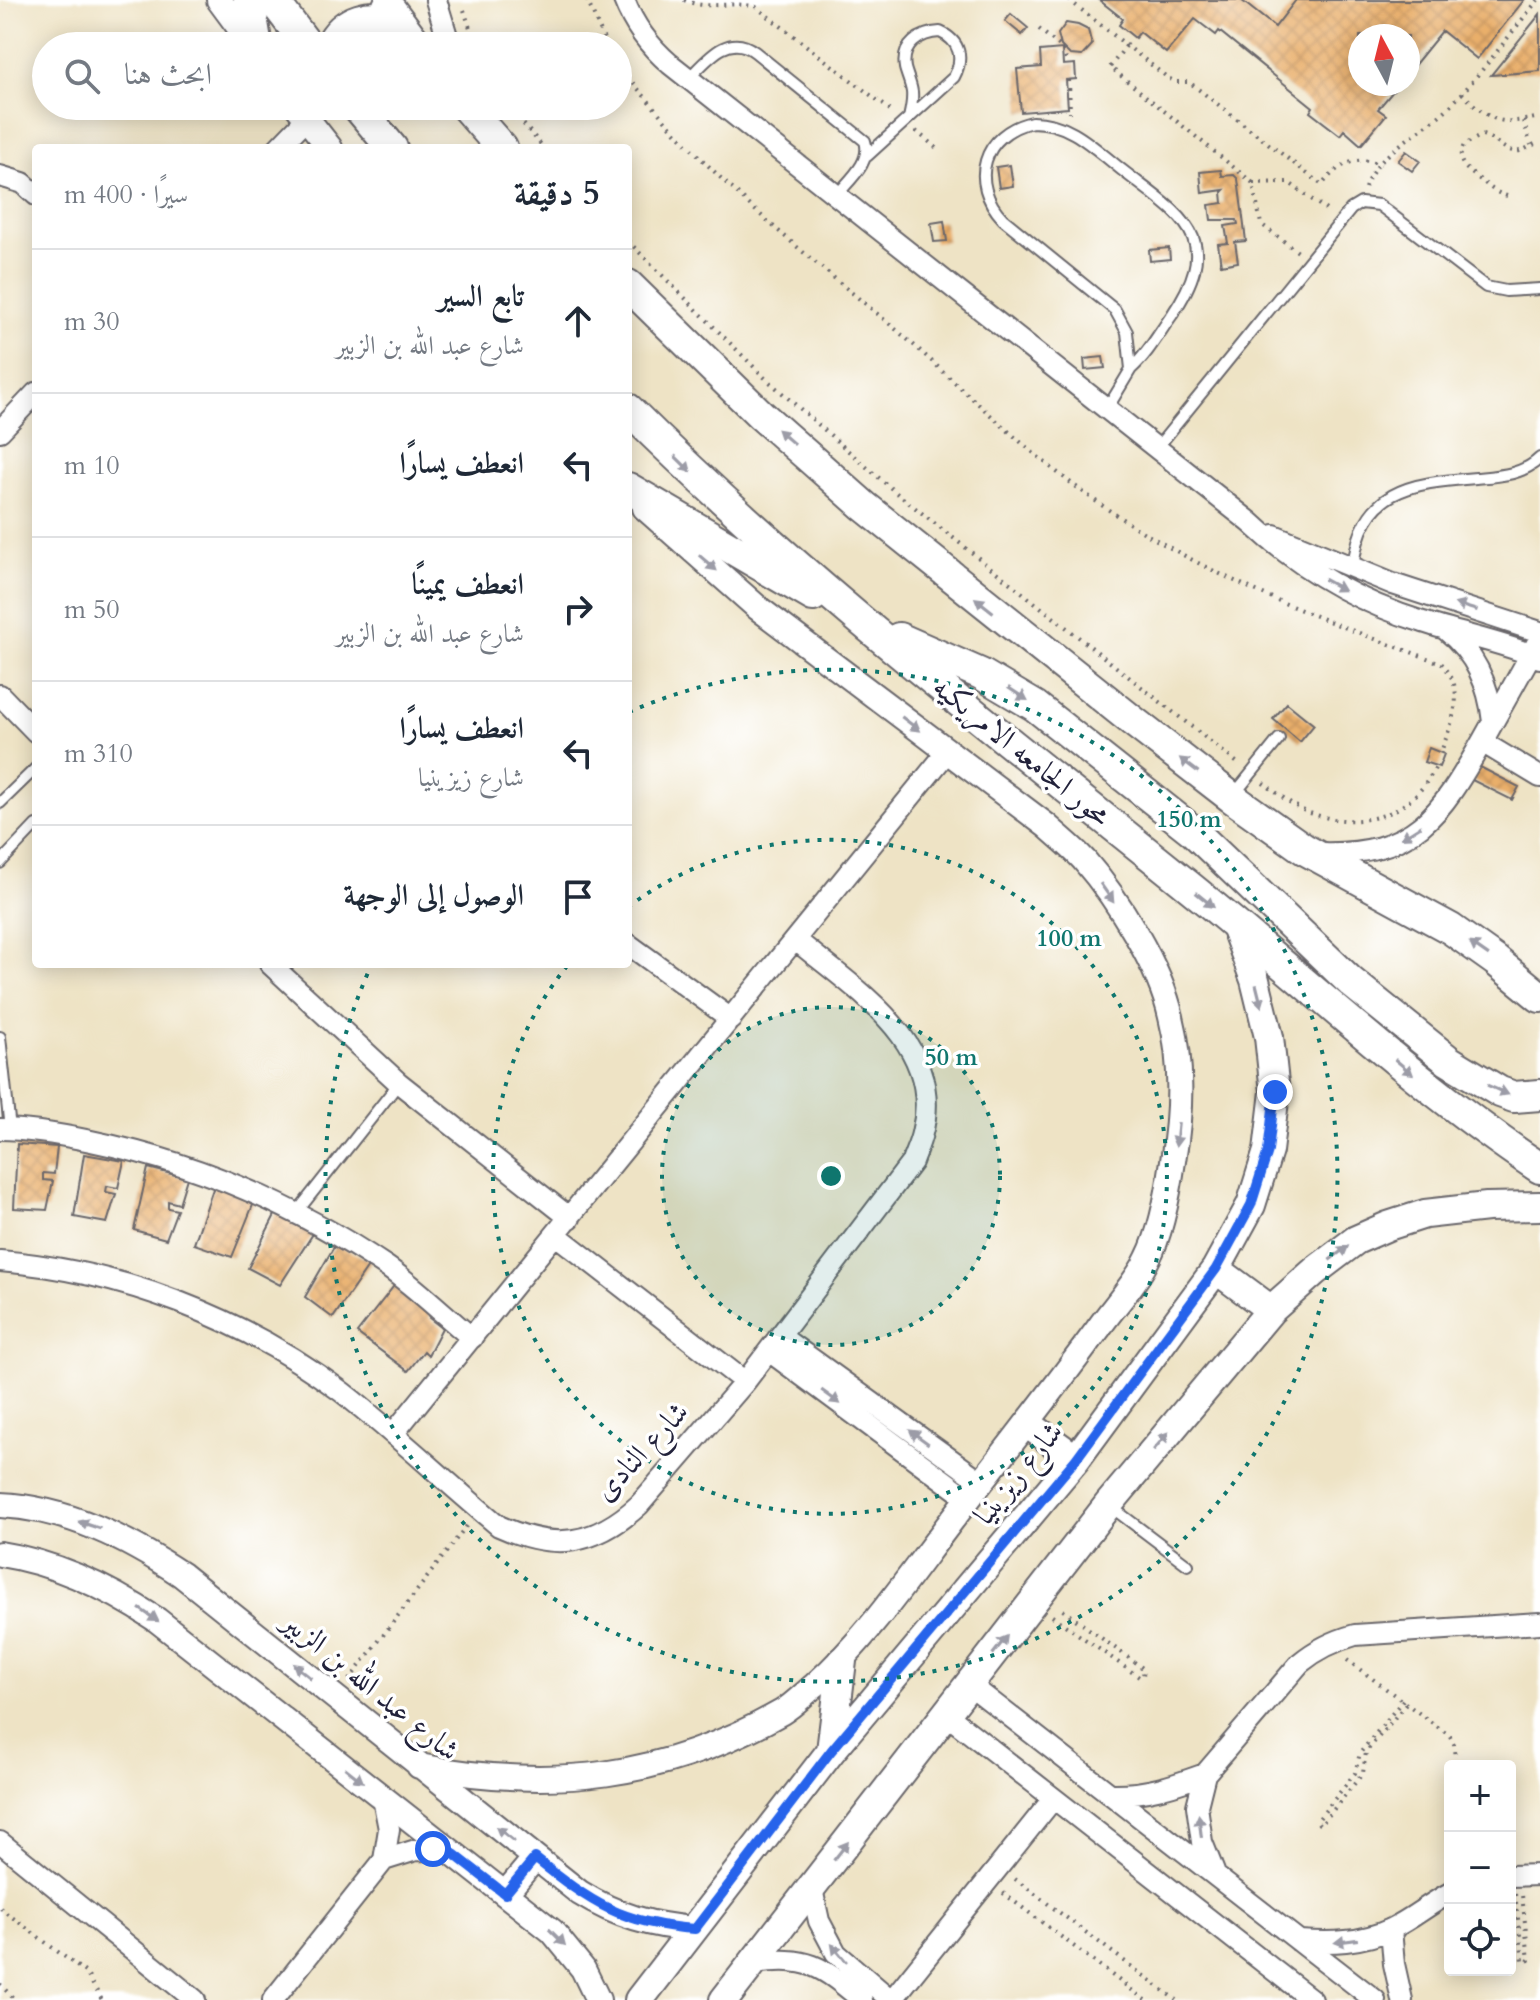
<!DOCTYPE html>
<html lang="ar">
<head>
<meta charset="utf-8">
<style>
	body { margin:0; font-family:Cardo,Amiri,serif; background:#f2f2f3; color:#1f2937; direction:rtl }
	.controls { position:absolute; right:24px; bottom:24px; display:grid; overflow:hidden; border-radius:8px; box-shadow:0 4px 20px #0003 }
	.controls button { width:72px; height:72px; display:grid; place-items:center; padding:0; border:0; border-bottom:2px solid #e0e1e3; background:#fff; color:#1f2937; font:40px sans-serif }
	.compass { position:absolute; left:1348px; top:24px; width:72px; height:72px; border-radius:50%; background:#fff; box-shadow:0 4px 20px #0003; rotate:353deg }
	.stop { position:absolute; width:24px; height:24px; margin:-18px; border:6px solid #2563eb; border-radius:50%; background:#fff }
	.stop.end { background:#2563eb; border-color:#fff; box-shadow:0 2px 8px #0008 }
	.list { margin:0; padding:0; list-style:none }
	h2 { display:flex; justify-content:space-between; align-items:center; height:104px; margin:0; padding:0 32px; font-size:34px }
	h2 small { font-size:26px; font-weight:400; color:#747a83 }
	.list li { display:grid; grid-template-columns:52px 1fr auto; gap:24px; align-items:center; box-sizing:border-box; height:144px; padding:0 32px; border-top:2px solid #e0e1e3 }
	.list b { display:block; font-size:30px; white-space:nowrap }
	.list p { margin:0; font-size:26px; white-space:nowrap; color:#747a83 }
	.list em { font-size:26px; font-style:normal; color:#747a83 }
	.icon { flex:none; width:44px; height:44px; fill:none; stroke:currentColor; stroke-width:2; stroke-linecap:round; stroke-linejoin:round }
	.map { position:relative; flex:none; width:1540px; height:2000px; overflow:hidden; direction:ltr }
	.search { position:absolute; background:#fff; box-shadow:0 4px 20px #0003; left:32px; top:32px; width:600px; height:88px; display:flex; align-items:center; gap:20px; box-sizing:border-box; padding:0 28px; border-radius:44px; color:#747a83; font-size:30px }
	.panel { position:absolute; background:#fff; box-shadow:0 4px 20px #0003; left:32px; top:144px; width:600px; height:824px; border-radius:8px; direction:rtl }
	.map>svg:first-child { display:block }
</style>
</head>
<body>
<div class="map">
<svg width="1540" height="2000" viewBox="0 0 1540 2000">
	<defs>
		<pattern id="building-cross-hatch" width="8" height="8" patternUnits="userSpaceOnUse" patternTransform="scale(2)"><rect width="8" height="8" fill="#e9af6b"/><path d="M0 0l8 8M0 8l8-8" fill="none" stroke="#c8965e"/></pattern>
	</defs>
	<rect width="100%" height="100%" fill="#fff"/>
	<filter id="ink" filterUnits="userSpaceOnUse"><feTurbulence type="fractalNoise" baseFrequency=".0125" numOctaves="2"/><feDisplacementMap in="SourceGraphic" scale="16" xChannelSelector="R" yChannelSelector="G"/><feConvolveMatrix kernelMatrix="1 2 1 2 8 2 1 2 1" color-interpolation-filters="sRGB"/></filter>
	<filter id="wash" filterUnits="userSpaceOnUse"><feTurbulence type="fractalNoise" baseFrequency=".006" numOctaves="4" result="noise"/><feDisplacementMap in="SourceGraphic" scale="32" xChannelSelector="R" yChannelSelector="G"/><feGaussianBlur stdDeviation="1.8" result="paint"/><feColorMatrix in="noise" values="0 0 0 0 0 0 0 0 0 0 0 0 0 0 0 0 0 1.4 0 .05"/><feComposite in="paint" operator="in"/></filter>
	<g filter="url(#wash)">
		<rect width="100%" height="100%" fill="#eee3c5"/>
		<g id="blocks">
			<path fill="url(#building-cross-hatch)" d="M1099 0H1241L1275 27 1296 0H1524L1477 59 1442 31 1408 73V36H1360V84H1399L1378 109 1386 115 1361 145 1344 130 1340 135 1310 112 1313 107 1219 31 1216 35 1195 19 1166 53 1140 32 1135 38 1119 25 1123 19Z
				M1011 14 1028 28 1022 35 1005 21Z
				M1540 14V71L1491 75Z
				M1066 23 1078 25 1088 30 1092 45 1082 56 1070 55 1061 46 1058 34Z
				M1062 49 1063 65 1075 64 1076 79 1066 80 1068 108 1021 112 1017 69 1041 67 1040 51Z
				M1406 151 1420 161 1412 171 1398 161Z
				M1010 165 1013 186 999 188 996 167Z
				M1221 170 1222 176 1234 175 1238 179 1246 241 1235 242 1238 262 1221 265 1218 244 1228 243 1225 226 1238 224 1237 220H1211L1209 205 1223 203 1222 192 1224 190 1202 193 1200 172Z
				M944 221 947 241 934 242 931 223Z
				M1169 248 1170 259 1150 261 1149 250Z
				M1103 357 1105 368 1085 370 1084 359Z
				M1287 703 1314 725 1300 742 1273 719Z
				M1429 748 1444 754 1439 767 1424 762Z
				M1478 766 1519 787 1512 800 1472 780Z
				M17 1144 57 1147 54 1174 43 1173V1180L53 1181 47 1210 14 1208Z
				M84 1154 124 1161 118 1188 107 1186 106 1192 116 1194 107 1223 74 1217Z
				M148 1168 187 1178 179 1204 168 1201V1208L177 1210 166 1239 134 1230Z
				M215 1183 257 1195 232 1257 194 1244Z
				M276 1213 318 1226 280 1285 248 1268Z
				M335 1245 372 1261 333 1318 305 1297Z
				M397 1282 433 1309 429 1318 442 1328 428 1355 424 1351 408 1371 357 1333Z"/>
		</g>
	</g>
	<g filter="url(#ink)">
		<use href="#blocks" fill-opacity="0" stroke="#69666b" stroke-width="2"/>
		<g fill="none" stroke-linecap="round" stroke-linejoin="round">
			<g stroke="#69666b" stroke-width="14">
				<path id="service" d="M688 79C707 60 728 31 755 52L865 141C872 162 849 180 837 195
					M1032 122C1070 122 1093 147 1122 170 1183 218 1225 236 1172 315 1159 333 1148 354 1131 369L1127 332 1115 310 1003 219C968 182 983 133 1032 122Z
					M867 156 954 77C964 58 960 41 940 32 920 33 901 45 905 68 907 76 911 84 912 92 913 101 911 109 909 118
					M1107 409 1131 369
					M1156 449 1351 209 1361 203 1379 205 1486 287 1506 291 1540 289
					M1353 568C1361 489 1409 483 1476 478 1499 476 1523 475 1540 458
					M1233 796 1279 739
					M0 803 36 768
					M0 863 36 825
					M0 1037 10 1129
					M297 1212 399 1083
					M1110 1506 1188 1565"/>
			</g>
			<g stroke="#69666b" stroke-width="24">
				<path id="minor" d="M436 0 450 46
					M624 0C634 26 649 46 670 64L1250 522C1300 569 1357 602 1423 622 1462 635 1502 642 1540 658
					M278 148 306 119
					M0 176 23 183 36 195
					M0 431 36 393
					M1274 535 1393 584 1540 632
					M1446 630C1476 654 1489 685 1493 722
					M0 695 36 732
					M1482 742 1540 777
					M1319 853C1415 856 1440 816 1483 740 1502 706 1521 672 1540 638
					M628 944 731 1019
					M270 964 399 1083 570 1218
					M0 1129C30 1129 62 1135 91 1141 198 1163 297 1206 387 1267 417 1288 444 1315 472 1338
					M556 1235 745 1382
					M0 1261C122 1271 244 1318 342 1392 396 1434 446 1482 499 1526 554 1551 594 1546 639 1505L745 1382 912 1162C915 1153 920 1143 922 1133 946 1043 854 989 796 940
					M780 1336 982 1482
					M769 1351 969 1499
					M393 1434 947 752
					M970 1685 1375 2000
					M947 1715 1312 2000
					M1110 1794C1145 1795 1172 1786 1205 1774
					M0 1842 195 2000
					M384 1860 416 1850 450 1851
					M1214 1872 1202 1842 1197 1806 1205 1774 1300 1663C1317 1649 1333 1641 1355 1635L1540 1623
					M1510 1876 1540 1875
					M812 1889 819 1921 836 1953 891 2000
					M1391 1929 1394 1964 1402 2000
					M1299 1941C1331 1943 1361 1943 1391 1929 1412 1919 1429 1904 1450 1893
					M753 1963C809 1956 820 1965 862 2000
					M273 2000 384 1860 389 1829 383 1798
					M892 2000 1053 1799"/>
			</g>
			<g stroke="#69666b" stroke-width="28">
				<path id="tertiary" d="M219 0 253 46
					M297 106 330 148
					M0 1505C67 1508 128 1539 182 1575L580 1893C617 1916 652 1926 695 1929
					M0 1554C58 1563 109 1588 157 1620L552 1931 583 1969 598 2000
					M419 1766C551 1791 664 1779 782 1712 794 1705 804 1694 815 1685 872 1634 915 1567 962 1507 1008 1448 1054 1389 1098 1329 1113 1307 1137 1282 1148 1258 1161 1233 1169 1189 1173 1161 1181 1113 1183 1064 1171 1017 1160 967 1118 899 1084 860 1073 848 1059 837 1047 826L758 608 645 508
					M505 1894 535 1858"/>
			</g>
			<g stroke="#69666b" stroke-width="32">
				<path id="secondary" d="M1216 1269 1271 1310
					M1029 1425 1076 1459
					M831 1751 842 1661
					M639 2000 831 1751 1076 1459 1216 1269 1251 1205 1268 1151 1275 1092 1269 1037 1255 980 1234 923
					M724 2000 1108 1505 1271 1310 1315 1271 1356 1240 1388 1226 1425 1214 1487 1207 1540 1206"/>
			</g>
			<g stroke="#69666b" stroke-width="34">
				<path id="primary" d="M249 0 257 46
					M273 0 308 46
					M388 6 418 46
					M330 46C343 18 371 12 399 21
					M357 106 392 148
					M465 106 502 148
					M628 285 761 415 864 506 1134 722 1231 797 1304 849 1451 929 1496 961 1540 997
					M628 409C803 583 999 733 1191 888 1307 982 1415 1085 1540 1168
					M628 488 813 596
					M899 638 981 674 1035 706 1193 831 1351 982 1449 1061 1500 1092 1514 1097 1540 1095"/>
			</g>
			<path stroke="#69666b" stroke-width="4" stroke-dasharray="2 6" stroke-linecap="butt" d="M587 0 607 46
				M684 0C708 11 731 0 756 7L894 113
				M1069 0 1168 78 1176 82H1189L1322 185C1338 164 1356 155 1381 164
				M464 10 476 46
				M1039 29 1062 48 1068 65
				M1126 46 1110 67 1253 183 1261 224 1298 252
				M618 64C630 81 644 95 657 111 726 190 799 249 880 316 950 374 1012 441 1086 494 1194 573 1316 618 1441 663 1468 690 1452 721 1441 752
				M1069 80 1070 113
				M1462 93C1491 122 1499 126 1540 117
				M508 106 544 148
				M1523 121 1531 145
				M916 131 939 150
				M1253 183 1288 182 1329 212
				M1365 188C1377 150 1429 130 1454 102 1484 70 1510 34 1538 0
				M1507 196C1493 192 1489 186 1478 178 1466 169 1455 162 1464 145L1482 135C1496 138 1505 154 1520 151 1527 149 1533 144 1540 142
				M628 241 764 377 894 491 1240 765
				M1263 783C1278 793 1293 807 1310 813 1362 831 1412 816 1436 766
				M1052 1616 1139 1677 1143 1676 1144 1669 1060 1608
				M1347 1660 1450 1736 1454 1744 1455 1766
				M349 1680 467 1525
				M1403 1700 1360 1753 1355 1773 1317 1821 1319 1824 1321 1825 1363 1773 1366 1752 1407 1703
				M1450 1845 1448 1859 1450 1863
				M1015 1879 1176 2000
				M1003 1893 1145 2000
				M1515 1894 1523 1960 1526 1962 1529 1960 1522 1895
				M0 1908 86 1973 102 2000
				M0 1984 15 2000"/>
			<use href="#service" stroke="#fff" stroke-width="10"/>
			<use href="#minor" stroke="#fff" stroke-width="20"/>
			<use href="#tertiary" stroke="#fff" stroke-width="24"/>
			<use href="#secondary" stroke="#fff" stroke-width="28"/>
			<use href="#primary" stroke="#fff" stroke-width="30"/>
		</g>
		<defs><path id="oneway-solid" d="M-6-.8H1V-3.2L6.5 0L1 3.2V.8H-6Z" transform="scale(2)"/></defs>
		<g fill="#9c9ca7">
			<use href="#oneway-solid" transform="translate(786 437) rotate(-139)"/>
			<use href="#oneway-solid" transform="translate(683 464) rotate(45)"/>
			<use href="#oneway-solid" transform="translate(708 563) rotate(41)"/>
			<use href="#oneway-solid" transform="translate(1334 585) rotate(29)"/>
			<use href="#oneway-solid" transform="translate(984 605) rotate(-142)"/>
			<use href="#oneway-solid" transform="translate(1466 607) rotate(-163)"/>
			<use href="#oneway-solid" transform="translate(1018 694) rotate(33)"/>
			<use href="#oneway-solid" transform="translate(911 724) rotate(37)"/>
			<use href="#oneway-solid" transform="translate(1189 765) rotate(-143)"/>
			<use href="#oneway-solid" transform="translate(1411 832) rotate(148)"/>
			<use href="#oneway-solid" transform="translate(1107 893) rotate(55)"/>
			<use href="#oneway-solid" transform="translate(1205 900) rotate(39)"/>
			<use href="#oneway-solid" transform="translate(1479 949) rotate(-145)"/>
			<use href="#oneway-solid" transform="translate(1259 996) rotate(76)"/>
			<use href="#oneway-solid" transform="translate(1404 1067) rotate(40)"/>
			<use href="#oneway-solid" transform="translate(1498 1090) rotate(24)"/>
			<use href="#oneway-solid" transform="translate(1177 1135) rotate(96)"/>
			<use href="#oneway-solid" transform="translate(1339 1253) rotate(-37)"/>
			<use href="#oneway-solid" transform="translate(831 1397) rotate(36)"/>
			<use href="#oneway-solid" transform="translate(919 1437) rotate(-144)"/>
			<use href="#oneway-solid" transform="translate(1161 1441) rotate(-50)"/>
			<use href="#oneway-solid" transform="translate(89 1525) rotate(-162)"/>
			<use href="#oneway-solid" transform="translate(149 1615) rotate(34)"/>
			<use href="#oneway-solid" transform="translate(1000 1645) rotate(-52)"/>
			<use href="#oneway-solid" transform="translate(302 1671) rotate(-141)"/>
			<use href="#oneway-solid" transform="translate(354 1775) rotate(38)"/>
			<use href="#oneway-solid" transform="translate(1200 1826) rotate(-97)"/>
			<use href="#oneway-solid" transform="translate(505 1834) rotate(-142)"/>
			<use href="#oneway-solid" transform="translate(841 1851) rotate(-52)"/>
			<use href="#oneway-solid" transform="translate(557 1937) rotate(45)"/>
			<use href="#oneway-solid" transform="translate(1346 1941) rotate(172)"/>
			<use href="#oneway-solid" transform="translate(839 1953) rotate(-130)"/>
		</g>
	</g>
	<g fill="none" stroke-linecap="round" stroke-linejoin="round" filter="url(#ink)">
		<path stroke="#2563eb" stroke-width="10" d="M433 1849 450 1851 505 1894 535 1858C591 1903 622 1924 695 1929L831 1751 1076 1459 1216 1269 1251 1205 1268 1151 1275 1092"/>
	</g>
	<circle cx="831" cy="1176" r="169" fill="#0f766e" fill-opacity=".12"/>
	<g fill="none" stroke="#0f766e" stroke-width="4" stroke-dasharray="4 8">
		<circle cx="831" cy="1176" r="169"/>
		<path d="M628 907A337 337 0 1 1 567 966"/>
		<path d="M629 712A506 506 0 1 1 371 966"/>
	</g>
	<g text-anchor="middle" stroke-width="7" stroke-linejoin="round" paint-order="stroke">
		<g font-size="30" fill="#22223b" stroke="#fff">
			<text transform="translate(1022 751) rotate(39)" y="10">محور الجامعه الامريكيه</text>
			<text transform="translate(641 1451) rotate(-47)" y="10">شارع النادى</text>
			<text transform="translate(1018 1473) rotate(-51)" y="10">شارع زيزينيا</text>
			<text transform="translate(371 1686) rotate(39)" y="10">شارع عبد الله بن الزبير</text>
		</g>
	</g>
	<circle cx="831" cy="1176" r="12" fill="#0f766e" stroke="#fff" stroke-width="4"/>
	<g font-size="24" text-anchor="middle" font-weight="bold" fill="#0f766e" stroke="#fff" stroke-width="7" stroke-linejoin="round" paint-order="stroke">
		<text x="1189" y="827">150 m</text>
		<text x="1069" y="946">100 m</text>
		<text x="951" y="1065">50 m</text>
	</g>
</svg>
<div class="controls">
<button>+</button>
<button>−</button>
<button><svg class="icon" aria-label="locate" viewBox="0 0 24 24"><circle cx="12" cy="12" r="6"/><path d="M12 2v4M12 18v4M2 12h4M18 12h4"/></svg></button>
</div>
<svg class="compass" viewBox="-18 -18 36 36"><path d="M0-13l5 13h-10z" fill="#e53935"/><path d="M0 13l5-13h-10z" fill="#747a83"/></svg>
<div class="stop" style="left:433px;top:1849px"></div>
<div class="stop end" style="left:1275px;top:1092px"></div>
<div class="search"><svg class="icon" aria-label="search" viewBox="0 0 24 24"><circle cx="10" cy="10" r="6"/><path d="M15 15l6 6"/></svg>ابحث هنا</div>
<section class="panel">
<h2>5 دقيقة<small>سيرًا · 400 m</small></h2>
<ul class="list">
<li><svg class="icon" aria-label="ahead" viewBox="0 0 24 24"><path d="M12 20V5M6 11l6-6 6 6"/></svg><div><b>تابع السير</b><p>شارع عبد الله بن الزبير</p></div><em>30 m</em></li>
<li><svg class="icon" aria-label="left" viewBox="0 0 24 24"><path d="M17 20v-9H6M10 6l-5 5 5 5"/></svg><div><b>انعطف يسارًا</b></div><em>10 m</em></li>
<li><svg class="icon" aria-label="right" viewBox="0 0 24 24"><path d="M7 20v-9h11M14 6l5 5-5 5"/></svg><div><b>انعطف يمينًا</b><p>شارع عبد الله بن الزبير</p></div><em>50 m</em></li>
<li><svg class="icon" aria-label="left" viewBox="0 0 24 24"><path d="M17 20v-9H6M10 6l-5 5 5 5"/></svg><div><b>انعطف يسارًا</b><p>شارع زيزينيا</p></div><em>310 m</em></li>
<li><svg class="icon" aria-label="arrive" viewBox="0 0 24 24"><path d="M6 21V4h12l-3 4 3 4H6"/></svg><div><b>الوصول إلى الوجهة</b></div></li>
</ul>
</section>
</div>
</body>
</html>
